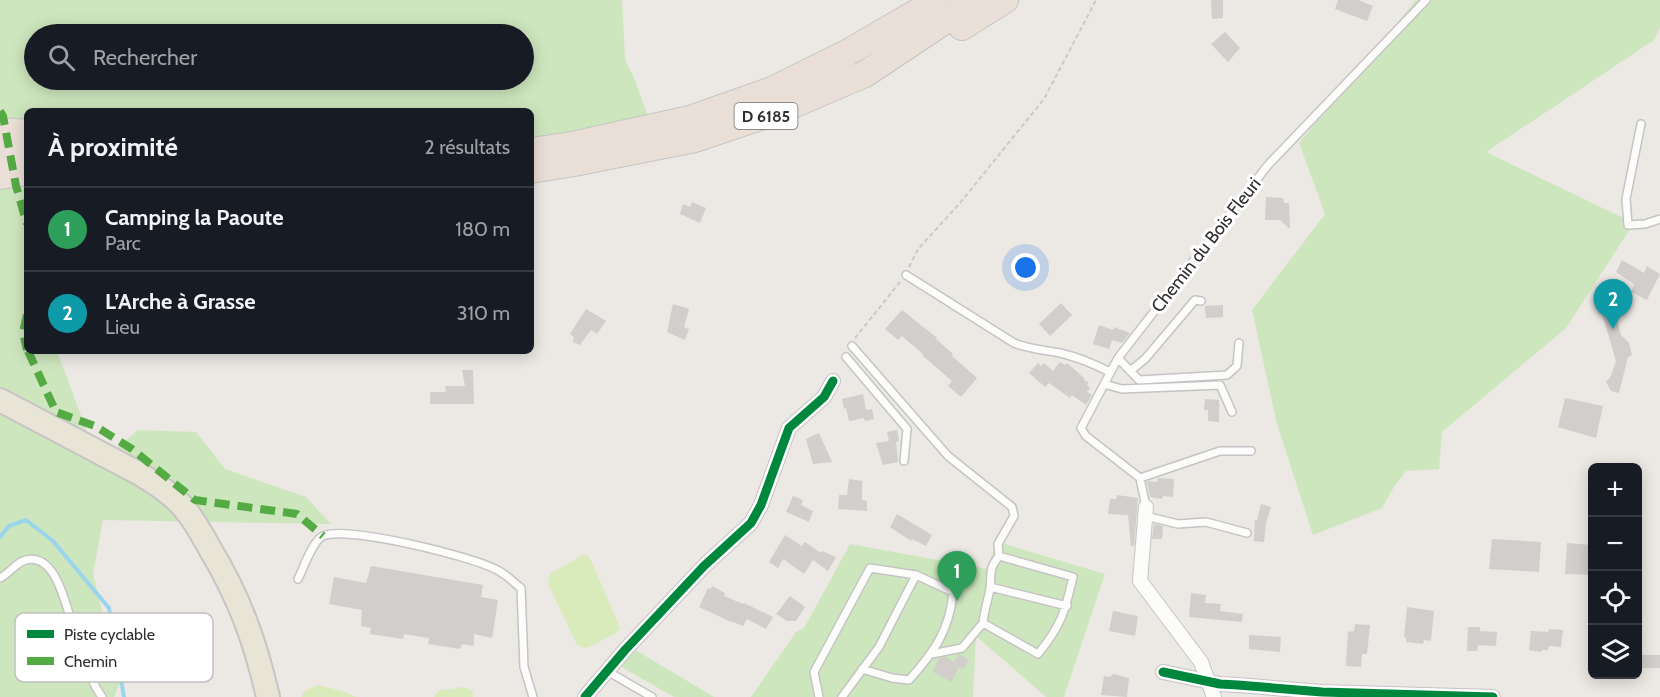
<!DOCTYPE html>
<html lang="fr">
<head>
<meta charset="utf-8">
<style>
	body { margin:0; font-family:Cabin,sans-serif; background:#20242c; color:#f1f3f6 }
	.controls { position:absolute; right:18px; bottom:18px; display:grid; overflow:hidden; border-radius:9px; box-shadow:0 3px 15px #0003 }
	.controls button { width:54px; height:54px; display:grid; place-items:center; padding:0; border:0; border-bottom:2px solid #363941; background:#171b24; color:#f1f3f6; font:30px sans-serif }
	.you { position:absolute; left:1026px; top:268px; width:21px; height:21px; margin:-15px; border:4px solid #fff; border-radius:50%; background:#1a73e8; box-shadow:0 0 0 9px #1a73e833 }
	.badge { display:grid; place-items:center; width:39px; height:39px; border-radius:50%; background:#ea580c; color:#fff; font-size:20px; font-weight:700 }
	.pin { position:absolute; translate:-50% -50px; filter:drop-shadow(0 2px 3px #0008) }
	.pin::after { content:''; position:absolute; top:32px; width:21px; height:18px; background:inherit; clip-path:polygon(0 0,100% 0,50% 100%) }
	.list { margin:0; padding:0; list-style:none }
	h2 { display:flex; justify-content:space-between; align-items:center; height:78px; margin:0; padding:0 24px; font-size:26px }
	h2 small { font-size:20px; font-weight:400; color:#9ea1a6 }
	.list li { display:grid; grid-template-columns:39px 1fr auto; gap:18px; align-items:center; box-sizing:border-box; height:84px; padding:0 24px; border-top:2px solid #363941 }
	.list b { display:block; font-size:22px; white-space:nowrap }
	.list p { margin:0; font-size:20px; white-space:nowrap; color:#9ea1a6 }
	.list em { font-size:20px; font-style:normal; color:#9ea1a6 }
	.icon { flex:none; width:33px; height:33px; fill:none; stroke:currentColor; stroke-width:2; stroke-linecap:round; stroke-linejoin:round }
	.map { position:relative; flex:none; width:1660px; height:697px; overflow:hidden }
	.search { position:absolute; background:#171b24; box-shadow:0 3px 15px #0003; left:24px; top:24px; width:510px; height:66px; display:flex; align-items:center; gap:15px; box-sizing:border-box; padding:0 21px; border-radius:33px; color:#9ea1a6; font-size:22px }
	.panel { position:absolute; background:#171b24; box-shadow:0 3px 15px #0003; left:24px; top:108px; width:510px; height:246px; border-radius:9px }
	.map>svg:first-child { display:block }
</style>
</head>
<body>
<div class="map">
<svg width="1660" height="697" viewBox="0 0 1660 697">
	<rect width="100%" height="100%" fill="#ece8e4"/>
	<path fill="#cee6be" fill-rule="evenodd" d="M0 0H622L625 59 635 80 662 157 531 178V111H27V351H57L99 464 138 430 196 432 225 469 306 497 331 524 103 520 93 574 120 683 114 697H0ZM34 34H524V80H34Z
		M1416 0H1660V28L1654 40 1486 152 1634 223 1566 328 1442 432 1439 469 1406 471 1394 487 1382 508 1313 535 1277 424 1252 310 1325 214 1299 143Z
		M1001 543 1105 574 1064 697H1046L976 636 973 697H751L796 632 804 628 850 544 987 569 994 548 997 550Z
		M632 648 714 697H674L618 665Z"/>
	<path fill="#d9eabb" d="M583 555 588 556 591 560 620 628 616 633 587 648 577 645 548 584 550 574Z
		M317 685 346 692 356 697H301L304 692Z
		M463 687 472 690 473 697H434L438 691Z"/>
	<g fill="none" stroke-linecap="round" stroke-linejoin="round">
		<path stroke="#99d6ec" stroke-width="4" d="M0 537 9 526 26 520 53 541 109 608 124 697"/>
	</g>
	<path fill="#d1cecb" d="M1211 0H1223V18L1212 19Z
		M1338 0H1358L1373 6 1367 21 1335 9Z
		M1225 32 1240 48 1228 62 1211 44Z
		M1266 197 1283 198 1284 203H1289L1290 229 1280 220H1265Z
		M692 202 706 208 700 223 680 214 683 204 690 207Z
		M1622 260 1644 273 1647 266 1660 274 1647 300 1631 292 1634 284 1616 272Z
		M1061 303 1072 315 1050 336 1039 324Z
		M1612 303 1621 335 1629 343 1632 355 1628 357 1619 393 1611 391 1606 382 1611 376 1616 361 1600 307Z
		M673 304 689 309 684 327 689 329 685 340 667 332Z
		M1223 305V317L1206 318 1205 306Z
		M586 309 606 321 597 334 591 330 580 345 573 342 574 337 570 334Z
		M902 310 937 338 936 339 953 354 952 356 977 378 961 397 948 386 952 381 922 355 923 354 902 336 898 340 885 329Z
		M1099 325 1113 330 1114 327 1130 333 1122 343 1112 340 1109 349 1093 344Z
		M1060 362 1065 365 1067 363 1084 378 1085 381 1089 382 1087 385 1090 388 1087 392 1092 395 1086 405 1072 395 1070 398 1049 383 1045 387 1029 373 1038 363 1041 366 1044 363 1053 371Z
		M462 370H473L474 404H430V392H446L445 386H465Z
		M863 394 866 410 872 409 874 419 865 421 864 418 849 421 846 408 844 409 842 399Z
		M1565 398 1603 406 1596 438 1558 427Z
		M1205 399 1219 400V422L1208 421V410H1204Z
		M897 430 899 441 896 442 898 462 883 465 876 443 889 441 887 432Z
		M819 433 832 462 813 464 806 439Z
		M1158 478 1174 479 1173 497 1163 496 1162 499 1150 497 1147 481 1157 482Z
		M849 479 862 481V500L867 501V511L838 509 839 495H847Z
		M1117 495 1138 498 1134 546H1131L1128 515 1108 514 1110 499H1116Z
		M793 496 803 500 801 505 813 511 809 522 786 512Z
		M1261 504 1271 507 1266 523 1264 542 1254 541 1255 520H1257Z
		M897 514 932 535 926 546 912 539 911 541 890 527Z
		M1154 524 1163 526 1162 539H1152Z
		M785 535 802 546 805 542 821 553 822 551 836 557 828 571 813 560 804 574 783 559 778 568 769 562Z
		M1492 539 1541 542 1539 572 1489 569Z
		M1567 543 1593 545V575L1565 574Z
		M371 566 483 585 481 597 498 600 492 638 474 634V646L462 644 460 649 428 644 429 638 404 634 403 639 370 634 371 628 361 626 362 610 329 604 334 577 366 583Z
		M712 586 725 593 724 596 743 604 744 603 773 617 766 629 747 619 743 626 731 621V622L699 607 708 588 711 589Z
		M1191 593 1206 595 1205 603 1221 604 1220 611 1243 614 1242 622 1189 617Z
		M790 596 805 607 796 621H787L776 614Z
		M1407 607 1434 611 1431 641 1424 640 1423 644 1406 642V637H1404Z
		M1113 611 1138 616 1135 636 1109 631Z
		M1355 624 1370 625 1367 654H1362L1361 667 1346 666 1348 632 1354 631Z
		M1468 627H1480V631L1497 632 1496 646 1478 645 1477 651H1467Z
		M1549 629 1563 630 1561 647 1549 646 1548 650H1542L1541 652 1529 650 1531 631 1548 632Z
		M1249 635 1281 637 1280 652 1249 649Z
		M959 654 969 660 963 669 959 667 951 682 933 672 939 658 946 657 954 662Z
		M1638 655H1660V668H1638Z
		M1114 674 1129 678 1127 697 1101 695 1104 676 1109 677Z"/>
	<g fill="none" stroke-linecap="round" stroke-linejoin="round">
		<g stroke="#c5c4c5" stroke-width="10">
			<path id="lane" d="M1641 124 1626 199 1628 225 1645 224 1660 219
				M906 275 1014 343C1029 349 1044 350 1060 353 1078 357 1094 364 1110 372
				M852 346 948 456 1012 507 1014 516 998 544 999 556
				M846 357 907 429 904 461
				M1118 358 1139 380 1227 375 1237 366 1239 343
				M1130 371 1145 359 1195 300 1201 301
				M1104 384 1122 389 1220 385 1232 412
				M1140 478 1220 451H1251
				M1146 507 1140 478 1086 436 1081 428 1118 358 1268 165 1426 0
				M1145 516 1178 524 1206 522 1247 533
				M999 556 1073 577C1065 612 1061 626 1038 654L983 623C984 611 988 600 990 589 992 573 988 570 999 556Z
				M0 578C9 574 16 562 26 560 59 552 67 615 76 635 80 644 89 648 91 658 93 664 91 670 92 676 92 684 98 690 102 697
				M298 579C303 569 313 540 323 536 345 525 476 557 499 571 507 575 514 583 521 588L524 667 533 697
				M990 587 1067 606
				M932 654 962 648 983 623
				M862 669 892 678 909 680C934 652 950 630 953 592L916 575
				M607 671 652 697
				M819 697 814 672 870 568 916 575 879 647 842 697"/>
		</g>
		<g stroke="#c5c4c5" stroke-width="16">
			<path id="street" d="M1146 507 1140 581 1201 662 1214 697
				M1163 672 1220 684 1238 685 1322 692 1493 697
				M585 697 625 650 704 566 751 523 761 505 789 428 824 397 833 381"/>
		</g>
		<g stroke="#c6c5c4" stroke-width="26">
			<path id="primary" d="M0 400 140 474C156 484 172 494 184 508 194 520 202 534 209 547 239 597 255 640 268 697"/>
		</g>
		<g stroke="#c6c5c4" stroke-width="28">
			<path id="highway" d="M962 27 1005 0
				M0 131 27 133
				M531 151 572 145 690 119 772 90 847 53 938 0
				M0 152H27
				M531 170 574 163 695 139 781 110 865 74 976 0
				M0 176 27 172"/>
		</g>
		<path stroke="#c9c9c8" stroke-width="2" stroke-dasharray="4.5 3" stroke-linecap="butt" d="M909 267 918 249 960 203 1044 99 1096 0
			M855 338 900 282"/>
		<use href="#lane" stroke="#fcfcfb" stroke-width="7"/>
		<use href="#street" stroke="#fcfcfb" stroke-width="14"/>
		<use href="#primary" stroke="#e8e4d6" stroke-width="22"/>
		<use href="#highway" stroke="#eadfd6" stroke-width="26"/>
		<path stroke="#54ab44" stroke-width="8" stroke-dasharray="15 8" stroke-linecap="butt" d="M0 111 3 116 16 186 27 224
			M27 315 23 332 27 350
			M28 351 56 412 95 426 132 449 195 500 297 514 323 536"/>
		<g stroke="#fff" stroke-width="13">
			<path id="cycleway" d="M1163 672 1220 684 1238 685 1322 692 1493 697
				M585 697 625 650 704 566 751 523 761 505 789 428 824 397 833 381"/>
		</g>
		<use href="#cycleway" stroke="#00873e" stroke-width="9"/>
	</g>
	<g text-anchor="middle" stroke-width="6" stroke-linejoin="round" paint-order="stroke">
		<rect fill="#fff" stroke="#6d6d6d" stroke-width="1.5" x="734.5" y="103" width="63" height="26" rx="4.5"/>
		<g font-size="16" font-weight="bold" fill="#2e2e2e">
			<text x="766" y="122">D 6185</text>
		</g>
		<g font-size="18" fill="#2e2e2e" stroke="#fff">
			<text transform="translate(1206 245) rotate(-52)" y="6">Chemin du Bois Fleuri</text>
		</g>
	</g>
	<rect x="15" y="613" width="198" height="69" rx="9" fill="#fff" stroke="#c0c0c0" stroke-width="1.5"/>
	<rect x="27" y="630" width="27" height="8" fill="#00873e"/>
	<rect x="27" y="657" width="27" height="8" fill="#54ab44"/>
	<g font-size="16" fill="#2e2e2e">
		<text x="64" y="640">Piste cyclable</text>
		<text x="64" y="667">Chemin</text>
	</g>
</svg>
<div class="controls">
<button>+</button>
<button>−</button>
<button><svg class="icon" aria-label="locate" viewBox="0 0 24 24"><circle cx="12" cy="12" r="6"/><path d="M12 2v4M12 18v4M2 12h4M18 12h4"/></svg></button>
<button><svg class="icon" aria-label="layers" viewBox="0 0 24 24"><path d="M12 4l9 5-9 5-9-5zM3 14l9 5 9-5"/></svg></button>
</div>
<div class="you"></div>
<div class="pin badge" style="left:957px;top:601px;background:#2e9e5b">1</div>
<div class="pin badge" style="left:1613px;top:329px;background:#0f9aa8">2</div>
<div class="search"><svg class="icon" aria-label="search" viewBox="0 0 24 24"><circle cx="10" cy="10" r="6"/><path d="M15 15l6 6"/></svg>Rechercher</div>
<section class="panel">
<h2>À proximité<small>2 résultats</small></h2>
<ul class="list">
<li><span class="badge" style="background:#2e9e5b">1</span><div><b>Camping la Paoute</b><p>Parc</p></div><em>180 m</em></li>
<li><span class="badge" style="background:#0f9aa8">2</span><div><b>L’Arche à Grasse</b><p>Lieu</p></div><em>310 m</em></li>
</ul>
</section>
</div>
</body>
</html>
